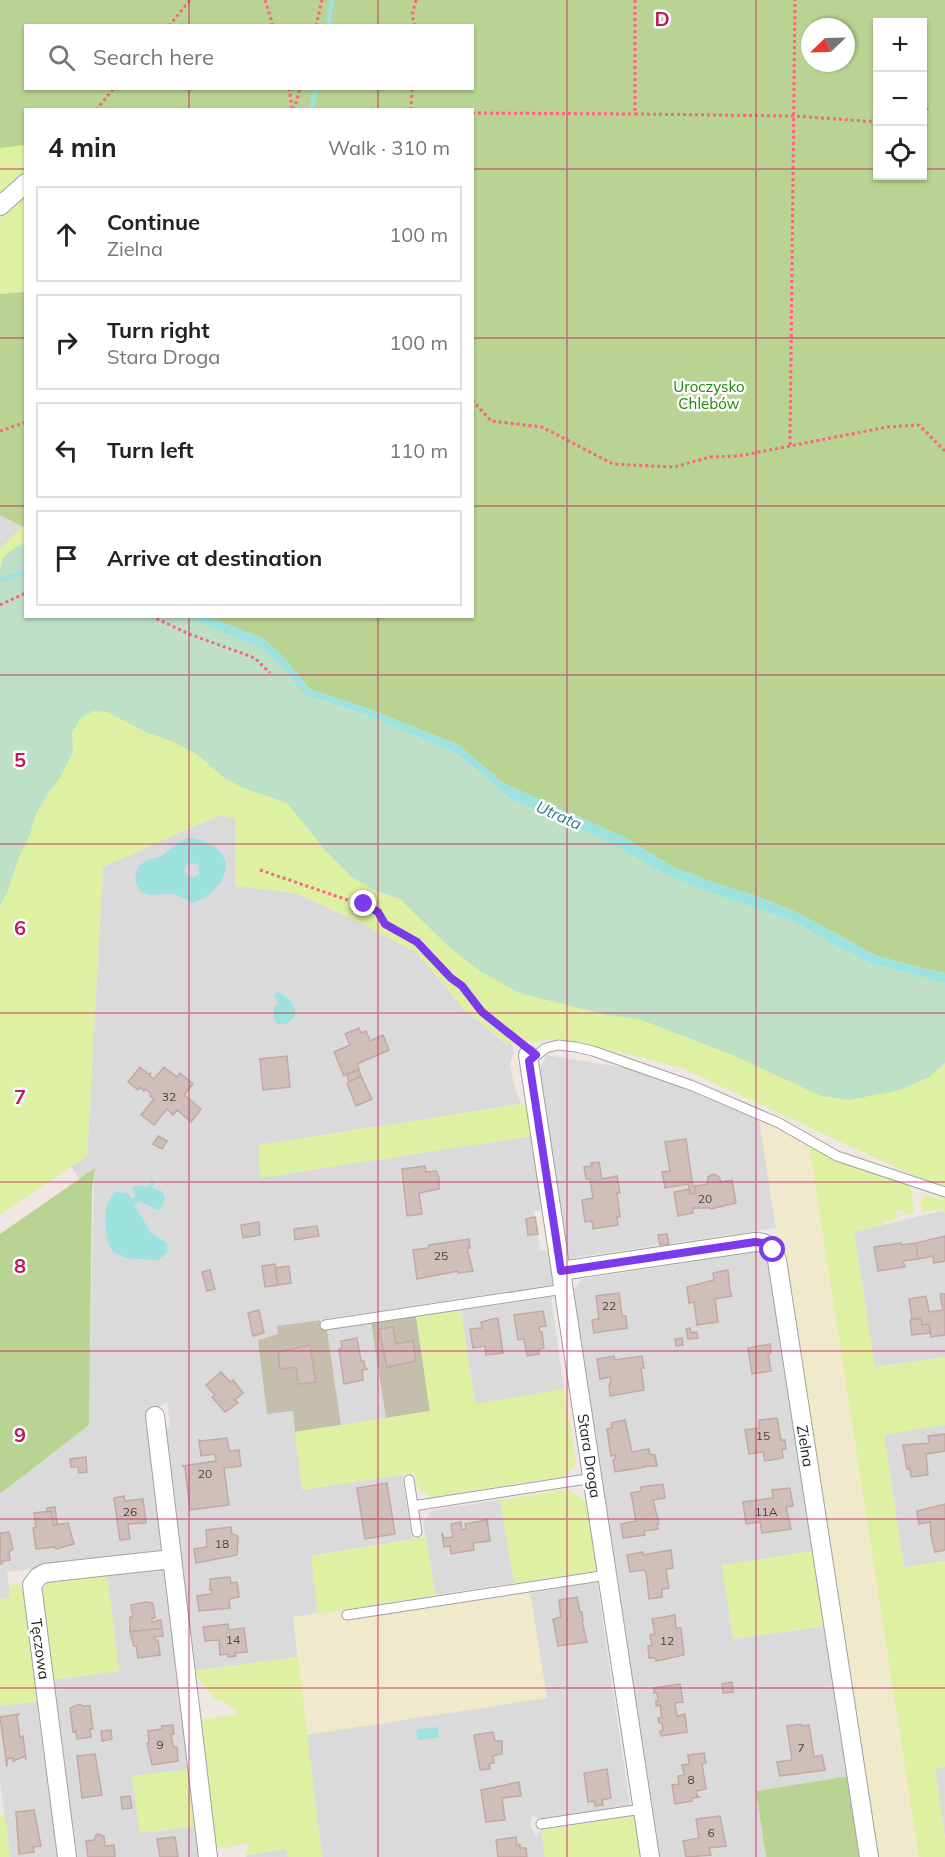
<!DOCTYPE html>
<html lang="en">
<head>
<meta charset="utf-8">
<style>
	body { margin:0; font-family:Mulish,sans-serif; background:#f2f2f2; color:#222 }
	.controls { position:absolute; right:18px; top:18px; display:grid; overflow:hidden; border-radius:0px; box-shadow:0 2px 4px #0004 }
	.controls button { width:54px; height:54px; display:grid; place-items:center; padding:0; border:0; border-bottom:2px solid #e0e0e0; background:#fff; color:#222; font:30px sans-serif }
	.compass { position:absolute; left:801px; top:18px; width:54px; height:54px; border-radius:50%; background:#fff; box-shadow:0 2px 4px #0004; rotate:247deg }
	.stop { position:absolute; width:18px; height:18px; margin:-14px; border:4px solid #7c3aed; border-radius:50%; background:#fff }
	.stop.end { background:#7c3aed; border-color:#fff; box-shadow:0 2px 6px #0008 }
	.list { margin:0; padding:0; list-style:none }
	h2 { display:flex; justify-content:space-between; align-items:center; height:78px; margin:0; padding:0 24px; font-size:26px }
	h2 small { font-size:20px; font-weight:400; color:#767676 }
	.list li { display:grid; grid-template-columns:39px 1fr auto; gap:18px; align-items:center; box-sizing:border-box; height:96px; margin:0 12px 12px; padding:0 12px; border:2px solid #e0e0e0; border-radius:0px }
	.list b { display:block; font-size:22px; white-space:nowrap }
	.list p { margin:0; font-size:20px; white-space:nowrap; color:#767676 }
	.list em { font-size:20px; font-style:normal; color:#767676 }
	.icon { flex:none; width:33px; height:33px; fill:none; stroke:currentColor; stroke-width:2; stroke-linecap:round; stroke-linejoin:round }
	.map { position:relative; flex:none; width:945px; height:1857px; overflow:hidden }
	.search { position:absolute; background:#fff; box-shadow:0 2px 4px #0004; left:24px; top:24px; width:450px; height:66px; display:flex; align-items:center; gap:15px; box-sizing:border-box; padding:0 21px; border-radius:0px; color:#767676; font-size:22px }
	.panel { position:absolute; background:#fff; box-shadow:0 2px 4px #0004; left:24px; top:108px; width:450px; height:510px; border-radius:0px }
	.map>svg:first-child { display:block }
</style>
</head>
<body>
<div class="map">
<svg width="945" height="1857" viewBox="0 0 945 1857">
	<rect width="100%" height="100%" fill="#f0e7e2"/>
	<path fill="#dbdada" d="M0 515 23 527 0 549Z
		M220 815 235 818 236 886 296 893 365 925 417 953 465 1010 506 1044H512L514 1052 510 1063 514 1084 521 1104 259 1145 260 1177 534 1135 539 1178 537 1180 538 1185 539 1192 542 1193 545 1210 534 1211 540 1250 550 1252 556 1284 278 1326 279 1334 268 1413 293 1410 302 1490 402 1474 412 1539 311 1556 318 1614 293 1618 298 1657 193 1671 164 1432 170 1426 167 1401 151 1413 165 1552 7 1572 11 1598 0 1599V1494L89 1425 94 1169 79 1179 71 1166 87 1155 103 867Z
		M546 1055 633 1069 759 1118 776 1228 571 1258 565 1254 538 1074Z
		M940 1211 945 1213V1357L875 1367 854 1232Z
		M757 1252 769 1261 815 1551 722 1565 733 1639 826 1626 850 1776 756 1791 766 1857H660L572 1292 582 1279Z
		M551 1297 564 1389 475 1404 461 1310Z
		M371 1323 386 1418 341 1425 327 1330Z
		M945 1425V1561L904 1567 884 1434Z
		M500 1500 514 1583 435 1595 423 1522 432 1510Z
		M158 1566 168 1574 192 1769 133 1776 140 1833 199 1826 201 1857H74L51 1680 119 1671 107 1573Z
		M597 1582 630 1806 540 1819 532 1815 530 1826 536 1836 541 1830 545 1857H322L306 1735 546 1698 530 1593Z
		M40 1701 42 1711 38 1712 41 1734H45L61 1857H10L0 1781V1706Z
		M945 1767V1839L935 1768Z
		M287 1849 288 1857H246V1855Z"/>
	<path fill="#c5bead" d="M416 1316 430 1411 386 1418 371 1323Z
		M320 1320 322 1330H327L341 1425 295 1432 293 1411 267 1414 258 1340 278 1334 277 1326Z"/>
	<path fill="#f1e9cb" d="M759 1118 809 1144 919 1857H874Z
		M530 1593 547 1698 306 1735 293 1617 342 1609 345 1621Z"/>
	<path fill="#def0a2" d="M25 145V175L0 199V148Z
		M25 190V292L0 294V212Z
		M25 524V569L0 577V549Z
		M25 575 26 616 187 617 255 644 320 700 359 712 511 799 901 972 945 983V1188L919 1178 682 1068 608 1049 559 1039 507 1044 465 1010 417 953 365 925 296 893 235 886V818L220 815 103 867 87 1156 0 1215V583Z
		M521 1104 528 1106 533 1136 260 1178 259 1145Z
		M809 1144 907 1184 911 1190 915 1213 905 1216 903 1209 896 1211 897 1219 884 1222V1224L854 1232 875 1367 945 1357V1425L884 1435 904 1567 945 1561V1767L935 1769 945 1839V1857H919Z
		M926 1196 945 1198V1213L942 1209 923 1212 920 1201Z
		M461 1310 475 1404 564 1389 576 1463 565 1476 431 1497 418 1489 414 1473 302 1490 295 1432 430 1411 416 1316Z
		M568 1489 591 1505 601 1570 514 1583 500 1500Z
		M426 1537 435 1595 318 1614 311 1556Z
		M815 1551 826 1626 733 1639 722 1565Z
		M107 1573 119 1671 51 1680 42 1591 53 1579Z
		M19 1584 25 1594 40 1701 0 1706V1599L11 1598 9 1585Z
		M298 1657 322 1857H288L286 1849 246 1855 249 1842 225 1848 213 1846 198 1720 239 1714 224 1702 214 1698 193 1671Z
		M192 1769 199 1826 140 1833 132 1776Z
		M5 1815 10 1857H0V1816Z
		M633 1816H635L645 1857H545L541 1830Z"/>
	<path fill="#b8d392" fill-rule="evenodd" d="M0 0H945V973L930 970 877 956 796 912 756 896 712 882 671 866 624 837 503 783 459 745 366 708 310 689 283 657 264 639 208 617 472 616V110H26L25 145 0 148ZM878 22H922V176H878ZM26 26H472V88H26ZM810 27H846V63H810Z
		M25 292 26 524 23 527 0 515V294Z
		M95 1168 92 1188 89 1425 0 1494V1234Z
		M850 1776 862 1857H766L756 1791Z"/>
	<path fill="#bde0c6" d="M25 542V569L0 577C0 554 7 553 25 542Z
		M25 575 26 616 187 617 263 649 320 700 359 712 449 750 459 755 511 799 606 841 665 874 708 892 795 922 829 942 873 964 945 983V1063L929 1077 900 1090 849 1100 821 1096 735 1056 639 1019 607 1015 519 993 480 971 449 947 400 899 374 890 352 877 326 851 287 803 243 788 223 777 198 755 174 742 148 733 107 712 93 711 80 719 72 733 73 752 60 778 47 795 35 816 30 835 18 859 8 891 0 905V583Z"/>
	<path fill="#9de2de" fill-rule="evenodd" d="M25 569V575L0 583V577Z
		M187 617H208L264 639 283 657 310 689 366 708 459 745 503 783 624 837 671 866 712 882 756 896 796 912 877 956 930 970 945 973V983L873 964 829 942 795 922 708 892 665 874 606 841 511 799 459 755 449 750 359 712 305 695 283 668 263 649Z
		M193 838C201 840 213 844 219 850 239 871 212 898 192 903L175 894 149 895 140 891C132 880 134 865 148 860 152 858 157 858 161 856 174 849 177 838 193 838ZM189 864 195 863 199 866V874L193 877 186 875 184 869Z
		M277 992C287 995 297 1006 295 1016L287 1024H278L273 1018 274 1008 278 1003 273 995Z
		M151 1180 155 1181 152 1188 162 1191 165 1197 163 1205 158 1210 139 1201 134 1205 151 1232 167 1243V1253L158 1260C144 1259 127 1260 115 1253 105 1246 103 1214 107 1203 109 1199 113 1196 116 1192L128 1193 132 1199 135 1197 132 1188 140 1185 147 1187 151 1184Z
		M438 1727 439 1737 418 1740 416 1730Z"/>
	<g fill="none" stroke-linecap="round" stroke-linejoin="round">
		<path stroke="#9de2de" stroke-width="4.5" d="M328 26 332 0
			M311 110 316 88"/>
	</g>
	<path fill="#d0bebb" stroke="#c3a8a3" stroke-width="1.5" d="M359 1028 361 1033 366 1031 370 1041 383 1035 389 1050 357 1064 359 1069 344 1076 334 1052 350 1045 345 1034Z
		M287 1056 290 1087 263 1090 260 1059Z
		M140 1067 148 1074 151 1073 149 1075 154 1079 164 1067 177 1077 180 1073 193 1084 184 1095 201 1109 191 1122 177 1110 173 1115 167 1109 154 1125 141 1115 154 1099 150 1096 151 1094 145 1089 144 1091 140 1087 138 1090 128 1082Z
		M359 1069 361 1076 349 1082 347 1074Z
		M361 1076 372 1099 356 1106 347 1083Z
		M158 1136 167 1141 162 1149 153 1144Z
		M686 1139 693 1187 695 1186 696 1193 690 1194 688 1184 665 1188 662 1172 670 1171 665 1142Z
		M599 1162 602 1179 617 1176 620 1193H617L620 1217H617L618 1225 593 1229 592 1221 585 1222 582 1200 593 1198 590 1179H586L584 1167 592 1166 591 1163Z
		M425 1166 426 1172 436 1171 439 1178V1189L419 1193 422 1214 407 1216 402 1169Z
		M714 1174 719 1177 721 1182 732 1180 736 1203 711 1209 710 1208H693V1213L678 1216 674 1192 690 1189V1194L696 1193 695 1186 707 1184 708 1177Z
		M535 1217 538 1234 528 1235 526 1219Z
		M259 1222 260 1235 243 1238 241 1225Z
		M317 1226 319 1236 295 1240 294 1229Z
		M667 1234 669 1244 660 1245 658 1235Z
		M945 1236V1261L934 1263 933 1256 918 1259 916 1243Z
		M469 1239 470 1248H467L473 1271 458 1273V1271L417 1279 413 1250 428 1248 429 1245Z
		M901 1243V1245L916 1243 918 1259 903 1261 905 1267 878 1271 874 1247Z
		M275 1264 278 1285 265 1287 262 1266Z
		M289 1266 291 1283 278 1285 275 1268Z
		M210 1270 215 1289 207 1291 202 1272Z
		M728 1270 730 1291 732 1296 715 1299 718 1322 697 1325 694 1302 689 1303 687 1287 714 1280 713 1273Z
		M619 1293 622 1316H626L627 1328 594 1333 592 1320 599 1319 596 1296Z
		M940 1294H945V1335L931 1337 929 1324 922 1325 921 1318 912 1320 909 1299 926 1296 929 1312 943 1310Z
		M259 1310 264 1333 253 1336 248 1313Z
		M543 1311 546 1326 539 1327 540 1332H542L544 1348 539 1349V1354L527 1356 524 1339 518 1340 514 1315Z
		M496 1318 498 1319 503 1353 486 1355 485 1346 473 1348 470 1329 482 1328 481 1322Z
		M921 1318 922 1325 929 1324 930 1333 912 1335 910 1320Z
		M393 1327 396 1344 413 1341 416 1361 387 1367 379 1329Z
		M690 1328 691 1333 697 1332 698 1338 688 1339 686 1329Z
		M357 1338 361 1361H364L365 1368 368 1369 362 1370 363 1380 344 1384 339 1349 342 1348 341 1341Z
		M682 1338 683 1345 676 1346 675 1339Z
		M770 1344 771 1353 768 1354 771 1371 752 1374 748 1348Z
		M310 1345 316 1382 298 1384 296 1367 280 1369 278 1352Z
		M614 1356 615 1360 642 1356 644 1368H641L644 1390 610 1396 609 1384H611L610 1377 600 1379 597 1359Z
		M221 1372 230 1382 233 1380 243 1393 235 1400 238 1403 225 1412 212 1397 215 1395 206 1385Z
		M777 1418 781 1440H785L786 1449H782L783 1458 765 1461 763 1452 749 1454 745 1430 759 1428V1420Z
		M625 1420 632 1452 649 1449V1454L655 1455 657 1466H645V1467L615 1472 613 1460 615 1459V1455L611 1456 607 1429 612 1428 611 1423Z
		M945 1434V1451L926 1454 928 1475 911 1477 910 1468 907 1469 903 1445 929 1443 928 1436Z
		M227 1438 229 1451 239 1450 241 1466 224 1468 229 1505 190 1510 185 1467 182 1466 216 1461 215 1454 201 1456 199 1440 201 1441Z
		M86 1457 87 1472 79 1473 78 1467H71L70 1459Z
		M387 1483 395 1534 365 1539 357 1488Z
		M663 1484 665 1498 653 1500 659 1524H657L658 1529 644 1531 645 1535 623 1538 621 1524 636 1521 631 1493 641 1491V1487Z
		M790 1488 793 1506 786 1507 791 1529 762 1533 760 1522 746 1524 743 1502 773 1498 772 1490Z
		M124 1496 125 1501 143 1499 146 1523 128 1524 130 1539 120 1540 114 1498Z
		M945 1504V1550L935 1552 931 1536 930 1522 919 1524 917 1511Z
		M55 1507 57 1525H53L51 1511 47 1512V1508Z
		M51 1511 53 1525 68 1523 74 1544 56 1549 55 1547 36 1549 33 1528 36 1527 34 1513Z
		M487 1520 490 1541 473 1543 474 1550 451 1554 450 1546 444 1547 442 1533 444 1538 453 1537 451 1524 461 1522 462 1530 466 1529 465 1524Z
		M231 1527 232 1534 238 1536 237 1555 196 1563 194 1549 207 1547 206 1530Z
		M9 1532 13 1549 9 1552 10 1560 2 1561V1564H0V1533Z
		M671 1550 673 1568 666 1569 669 1588 662 1589V1597L649 1599 646 1572 644 1570 630 1572 627 1555 643 1552V1555Z
		M230 1577 231 1583 237 1582 239 1597 229 1599 230 1608 199 1611 197 1596 212 1594V1590H210V1579Z
		M577 1597 580 1612H582L583 1621 582 1622 587 1642 558 1646 553 1619 561 1617 559 1600Z
		M145 1602 153 1603 155 1618H152V1622L161 1620 162 1628 130 1632V1617H133L131 1605Z
		M675 1615 676 1628H681L684 1655 656 1661V1658H649L648 1646 652 1645 650 1635 655 1634 652 1619Z
		M228 1624 229 1630 244 1628 247 1652 235 1653 236 1656 228 1657V1654L220 1655 219 1640 205 1641 203 1627Z
		M162 1628 163 1636 154 1637 155 1640H158L160 1655 138 1658 136 1646H134L130 1632Z
		M732 1682 733 1692 723 1693 722 1684Z
		M680 1684 683 1702 675 1703 677 1716 685 1714 687 1732 661 1736 660 1731H663L662 1723H659L658 1718H662L660 1705 656 1706V1701H658L657 1693H654V1688Z
		M80 1704 83 1706H90L93 1729H90L91 1737 77 1739 76 1731 73 1732 70 1708Z
		M20 1714 17 1716 20 1737 23 1736 26 1760 25 1756 13 1761V1758L7 1759V1767L0 1717Z
		M801 1724V1726L809 1725 814 1757 822 1755 825 1770 780 1776 777 1762 792 1760 787 1726Z
		M173 1725 174 1734H171L173 1747H177L178 1761 152 1765 147 1743H149L148 1731 162 1729V1726Z
		M111 1730 112 1739 102 1741 101 1731Z
		M493 1732 495 1741H502V1754L493 1756 494 1763 489 1764 490 1769 480 1770 474 1735Z
		M704 1753 706 1763 702 1764 706 1789 696 1791 697 1796 699 1797 692 1798V1801L675 1804 672 1785 679 1784 678 1776 684 1775 682 1765 689 1764 688 1755Z
		M95 1754 102 1795 82 1798 77 1756Z
		M607 1769 611 1798 602 1800 603 1805 595 1806 594 1801 588 1802 584 1773Z
		M519 1782 521 1796 502 1798 505 1820 486 1822 481 1790Z
		M130 1796 132 1808 122 1809 121 1797Z
		M34 1810 41 1846 33 1847 34 1852 19 1854 16 1812Z
		M720 1816 726 1846 709 1848 711 1855 686 1857 683 1841 699 1838 696 1819Z
		M100 1834 104 1837 105 1846 114 1845 115 1857H88L86 1841 94 1840 96 1835Z
		M175 1837 178 1857H160L157 1839Z
		M516 1837 517 1845 520 1844V1848H526L527 1857H498L496 1840Z"/>
	<g fill="none" stroke-linecap="round" stroke-linejoin="round">
		<g stroke="#a1a1a1" stroke-width="11">
			<path id="service" d="M529 1061 546 1048 558 1045 576 1047 593 1051 693 1086 779 1123 837 1156 945 1192
				M325 1325 564 1289
				M409 1480 417 1532
				M413 1506 593 1478
				M347 1615 607 1575
				M541 1824 642 1809"/>
		</g>
		<g stroke="#a1a1a1" stroke-width="20">
			<path id="minor" d="M0 206 26 183
				M528 1055 650 1857
				M561 1271 755 1242C768 1242 772 1248 777 1260L869 1857
				M155 1416 208 1857
				M67 1857 32 1585 38 1577 45 1573 172 1559"/>
		</g>
		<path stroke="#ff647f" stroke-width="3" stroke-dasharray="3 3" stroke-linecap="butt" d="M265 0 273 26
			M635 0V114L794 116 878 122
			M169 26 190 0
			M316 26 322 0
			M415 26 412 15 416 0
			M289 88 292 108
			M96 110 114 88
			M294 110 300 88
			M411 110 412 88
			M472 113 635 114
			M922 115 928 107
			M472 400 491 421 542 427 613 464 674 467 710 457 739 456 887 427 919 425 945 451
			M0 431 26 422
			M790 445 795 0
			M0 605 26 593
			M151 616 189 634 255 658 270 673
			M260 870 374 909 385 924 417 942 451 978 462 986 482 1012 521 1042"/>
		<use href="#service" stroke="#fff" stroke-width="9"/>
		<use href="#minor" stroke="#fff" stroke-width="18"/>
	</g>
	<g fill="none" stroke-linecap="round" stroke-linejoin="round">
		<path stroke="#7c3aed" stroke-width="8" d="M364 904 378 912 385 924 417 942 451 978 462 986 482 1012 536 1055 529 1061 561 1271 755 1242 764 1243 773 1250"/>
	</g>
	<path fill="none" stroke="#c2185b" stroke-width="1.5" stroke-opacity="0.55" d="M189 0V26M378 0V26M567 0V1857M756 0V1857M189 88V110M378 88V110M0 169H26M472 169H878M922 169H945M0 338H26M472 338H945M0 506H26M472 506H945M189 616V1857M378 616V1857M0 675H945M0 844H945M0 1013H945M0 1182H945M0 1351H945M0 1519H945M0 1688H945"/>
	<g text-anchor="middle" stroke-width="5" stroke-linejoin="round" paint-order="stroke">
		<g font-size="12" fill="#4a4544">
			<text x="169" y="1101">32</text>
			<text x="705" y="1203">20</text>
			<text x="441" y="1260">25</text>
			<text x="609" y="1310">22</text>
			<text x="763" y="1440">15</text>
			<text x="205" y="1478">20</text>
			<text x="130" y="1516">26</text>
			<text x="766" y="1516">11A</text>
			<text x="222" y="1548">18</text>
			<text x="233" y="1644">14</text>
			<text x="667" y="1645">12</text>
			<text x="160" y="1749">9</text>
			<text x="801" y="1752">7</text>
			<text x="691" y="1784">8</text>
			<text x="711" y="1837">6</text>
		</g>
		<g font-size="15" fill="#1b8700" stroke="#fff">
			<text x="709" y="392">Uroczysko<tspan x="709" dy="17">Chlebów</tspan></text>
		</g>
		<g font-size="15" fill="#1d1d1d" stroke="#fff">
			<text transform="translate(805 1446) rotate(81)" y="5">Zielna</text>
			<text transform="translate(589 1456) rotate(81)" y="5">Stara Droga</text>
			<text transform="translate(40 1649) rotate(82)" y="5">Tęczowa</text>
		</g>
		<g font-size="16" font-style="italic" fill="#347a8e" stroke="#fff">
			<text transform="translate(559 815) rotate(24)" y="6">Utrata</text>
		</g>
	</g>
	<g font-size="20" text-anchor="middle" font-weight="bold" fill="#c2185b" stroke="#fff" stroke-width="5" stroke-linejoin="round" paint-order="stroke">
		<text x="662" y="26">D</text>
		<text x="20" y="767">5</text>
		<text x="20" y="935">6</text>
		<text x="20" y="1104">7</text>
		<text x="20" y="1273">8</text>
		<text x="20" y="1442">9</text>
	</g>
</svg>
<div class="controls">
<button>+</button>
<button>−</button>
<button><svg class="icon" aria-label="locate" viewBox="0 0 24 24"><circle cx="12" cy="12" r="6"/><path d="M12 2v4M12 18v4M2 12h4M18 12h4"/></svg></button>
</div>
<svg class="compass" viewBox="-18 -18 36 36"><path d="M0-13l5 13h-10z" fill="#e53935"/><path d="M0 13l5-13h-10z" fill="#767676"/></svg>
<div class="stop" style="left:773px;top:1250px"></div>
<div class="stop end" style="left:364px;top:904px"></div>
<div class="search"><svg class="icon" aria-label="search" viewBox="0 0 24 24"><circle cx="10" cy="10" r="6"/><path d="M15 15l6 6"/></svg>Search here</div>
<section class="panel">
<h2>4 min<small>Walk · 310 m</small></h2>
<ul class="list">
<li><svg class="icon" aria-label="ahead" viewBox="0 0 24 24"><path d="M12 20V5M6 11l6-6 6 6"/></svg><div><b>Continue</b><p>Zielna</p></div><em>100 m</em></li>
<li><svg class="icon" aria-label="right" viewBox="0 0 24 24"><path d="M7 20v-9h11M14 6l5 5-5 5"/></svg><div><b>Turn right</b><p>Stara Droga</p></div><em>100 m</em></li>
<li><svg class="icon" aria-label="left" viewBox="0 0 24 24"><path d="M17 20v-9H6M10 6l-5 5 5 5"/></svg><div><b>Turn left</b></div><em>110 m</em></li>
<li><svg class="icon" aria-label="arrive" viewBox="0 0 24 24"><path d="M6 21V4h12l-3 4 3 4H6"/></svg><div><b>Arrive at destination</b></div></li>
</ul>
</section>
</div>
</body>
</html>
